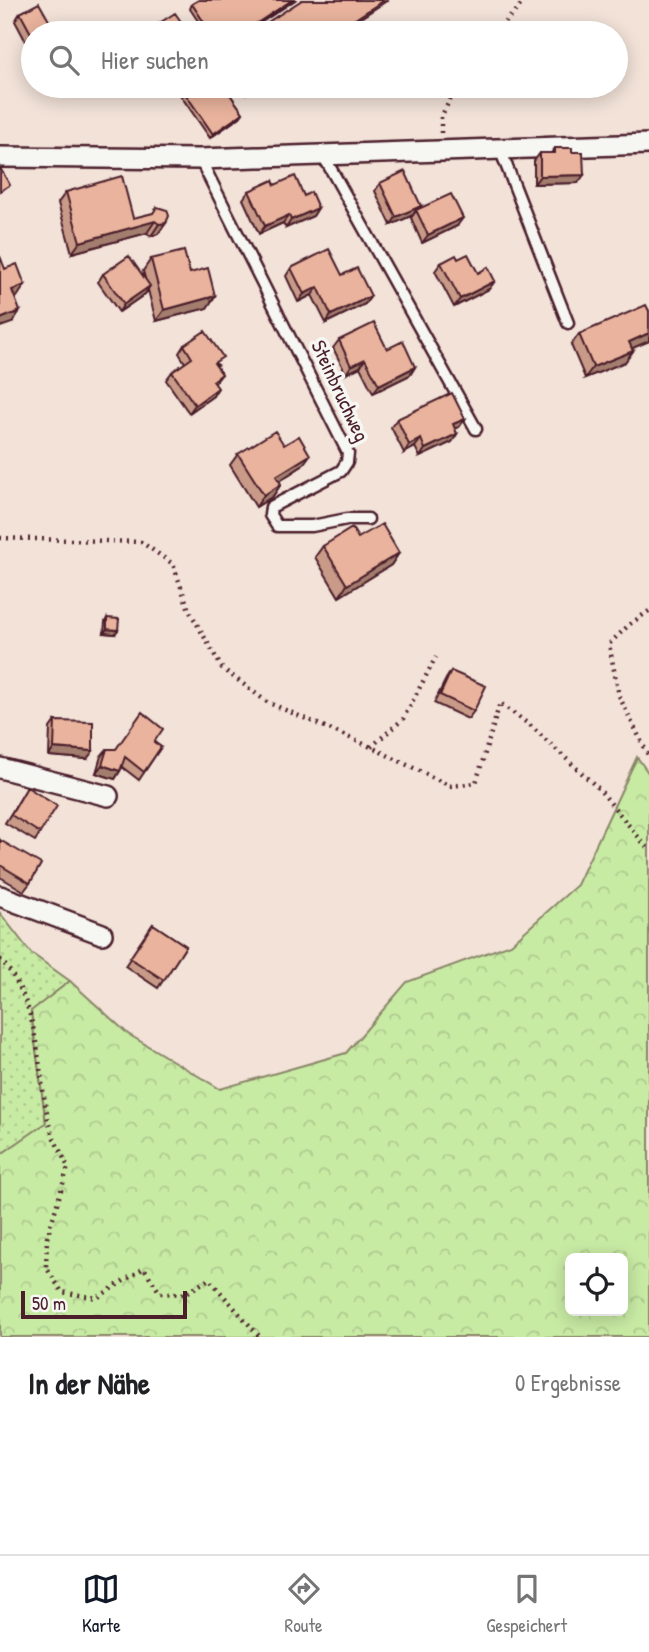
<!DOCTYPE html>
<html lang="de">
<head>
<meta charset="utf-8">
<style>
	body { margin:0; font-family:"Patrick Hand",sans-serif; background:#f6f6f6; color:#202124 }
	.controls { position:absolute; right:21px; bottom:21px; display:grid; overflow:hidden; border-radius:10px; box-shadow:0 4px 18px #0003 }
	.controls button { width:63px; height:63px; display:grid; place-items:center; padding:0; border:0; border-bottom:2px solid #e0e0e0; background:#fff; color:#202124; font:35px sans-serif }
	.scale { position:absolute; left:21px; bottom:18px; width:166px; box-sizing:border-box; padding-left:7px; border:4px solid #4a1f2b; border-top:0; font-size:19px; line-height:24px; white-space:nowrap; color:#4a1f2b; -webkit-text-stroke:5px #f6f6f2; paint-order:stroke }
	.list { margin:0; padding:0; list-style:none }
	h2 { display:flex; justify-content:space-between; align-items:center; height:91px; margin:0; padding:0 28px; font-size:30px }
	h2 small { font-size:23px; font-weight:400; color:#757577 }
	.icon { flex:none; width:38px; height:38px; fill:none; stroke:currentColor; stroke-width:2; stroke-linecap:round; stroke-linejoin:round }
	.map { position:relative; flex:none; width:649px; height:1337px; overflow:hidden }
	.search { position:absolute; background:#fff; box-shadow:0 4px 18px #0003; left:21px; right:21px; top:21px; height:77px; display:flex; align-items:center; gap:18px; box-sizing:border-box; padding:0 24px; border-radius:38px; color:#757577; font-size:26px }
	.sheet { height:217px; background:#fff }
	nav { display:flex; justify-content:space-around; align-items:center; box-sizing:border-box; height:98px; border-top:2px solid #e0e0e0; background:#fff; font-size:19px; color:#757577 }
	nav a { display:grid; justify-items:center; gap:4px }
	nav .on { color:#111827 }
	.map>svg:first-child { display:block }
</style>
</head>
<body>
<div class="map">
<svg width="649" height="1337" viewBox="0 0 649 1337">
	<defs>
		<pattern id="grass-dots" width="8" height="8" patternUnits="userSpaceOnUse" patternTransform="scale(1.75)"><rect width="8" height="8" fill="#c8eba4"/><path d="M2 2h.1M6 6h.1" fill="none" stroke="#adc98d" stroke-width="1.8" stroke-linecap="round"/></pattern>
		<pattern id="forest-crowns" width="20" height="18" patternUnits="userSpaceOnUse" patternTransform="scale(1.75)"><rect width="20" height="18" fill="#c8eba4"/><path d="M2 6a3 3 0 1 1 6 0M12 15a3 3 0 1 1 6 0" fill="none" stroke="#adc98d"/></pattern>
	</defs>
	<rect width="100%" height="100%" fill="#f2e2d8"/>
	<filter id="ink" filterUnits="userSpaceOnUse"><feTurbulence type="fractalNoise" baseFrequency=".0143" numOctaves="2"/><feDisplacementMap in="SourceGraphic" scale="14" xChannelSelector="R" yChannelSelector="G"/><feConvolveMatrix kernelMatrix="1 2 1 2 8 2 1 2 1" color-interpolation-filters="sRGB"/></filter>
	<g filter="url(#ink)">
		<path fill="url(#grass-dots)" stroke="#898568" stroke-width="2" d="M0 913 31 953 70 981 31 1012 46 1124 0 1155Z"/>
		<path fill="url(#forest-crowns)" stroke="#898568" stroke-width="2" fill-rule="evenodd" d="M637 757 649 774V1337H0V1155L46 1123 31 1011 70 981 128 1034 220 1089 346 1053 407 982 511 944 577 885ZM570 1258H623V1311H570Z"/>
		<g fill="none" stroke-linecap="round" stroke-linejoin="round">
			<g stroke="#4a1f2b" stroke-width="15">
				<path id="service" d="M500 149 568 323
					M323 155 476 429
					M200 159 348 453 347 462 341 471 271 507 270 515 277 526H312L347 519H368"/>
			</g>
			<g stroke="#4a1f2b" stroke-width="24">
				<path id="minor" d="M0 157 200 159 649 144
					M0 768 108 796
					M0 896 102 934"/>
			</g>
			<path stroke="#4a1f2b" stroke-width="4.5" stroke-dasharray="2 5" stroke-linecap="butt" d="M496 33 525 0
				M441 133V117L457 86
				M0 538 141 542 173 564 189 610 222 668 267 702 371 747 450 786 476 783 500 703 531 726 599 789 649 850
				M649 611 630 624 609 644 619 696 649 757
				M371 747 403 719 436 657
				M0 959C41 1004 36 1066 49 1123 52 1138 62 1153 68 1167L47 1238 46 1267 62 1292 97 1298 144 1268 160 1293 185 1294 209 1279 260 1337"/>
			<use href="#service" stroke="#f6f6f2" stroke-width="10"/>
			<use href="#minor" stroke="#f6f6f2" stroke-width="19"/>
		</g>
		<path fill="#c89a87" stroke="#4a1f2b" stroke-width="2" d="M199 0H295L245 33H206L190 9 192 4Z
			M20 13 33 33V55L15 21Z
			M174 86H224L243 113 240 117 210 138Z
			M241 86H258L246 94Z
			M555 148 572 152 578 183 534 184V161L540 153H551Z
			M380 183 419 209 457 226 422 243 411 218 413 215 391 225 375 191Z
			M275 185 304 196 318 208 313 216 286 228 283 223 259 234 243 199 249 191Z
			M66 192 133 218 166 223 158 234 151 236 147 233 72 253 58 203Z
			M151 259 190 273 215 296 207 308 156 321 148 290 145 294 119 312 98 282 103 274 145 278 143 271Z
			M458 259 478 273 495 281 489 289 454 307 435 271 441 263Z
			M291 268 342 275 371 296 365 304 326 323 312 295 298 302 286 276Z
			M649 311V341L632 348 633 351 625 362 585 378 571 345 579 334Z
			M339 340 387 349 415 367 410 375 373 393 360 367 346 374 333 348Z
			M184 345 218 365 216 366 222 374 215 383 213 396 189 413 166 380 172 372 185 363 179 353Z
			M397 419H465L459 427 455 429 457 434 452 442 420 457 415 447 404 453 391 427Z
			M284 445 302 466 279 481 281 484 273 496 256 507 230 465 238 454Z
			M358 538 399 553 391 565 339 597 315 557 323 546Z
			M107 618 115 634 104 633 105 622Z
			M451 671 474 711 468 719 434 703 446 679Z
			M55 721 87 759 49 756 50 728Z
			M154 742 161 747 139 780 122 767 120 771 115 779 96 773 101 756 107 749H116Z
			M27 788 40 833 35 841 5 823Z
			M0 840 30 883 24 891 0 877Z
			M153 924 186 946 158 988 125 966Z"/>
		<path fill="#a37d6e" stroke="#4a1f2b" stroke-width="2" d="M292 0H295L245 33H242Z
			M384 0H388L338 33H334Z
			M255 86H258L246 94 249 90Z
			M243 113 240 117 210 138 213 134Z
			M584 175 578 183 534 184 540 176Z
			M421 206 417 212 416 210 413 215 391 225 396 217Z
			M318 208 313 216 286 228 291 220Z
			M289 215 283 223 259 234 265 226Z
			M463 218 457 226 422 243 428 235Z
			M155 221 147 233 72 253 80 242Z
			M166 223 158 234 151 236 159 224Z
			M495 281 489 289 454 307 460 299Z
			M25 285 17 297 4 302 12 290Z
			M150 286 145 294 119 312 124 304Z
			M318 287 312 295 298 302 304 294Z
			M215 296 207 308 156 321 164 310Z
			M371 296 365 304 326 323 331 315Z
			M20 311 12 323 0 327V319Z
			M649 333V341L621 353 629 342Z
			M633 351 625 362 585 378 593 367Z
			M365 359 360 367 346 374 351 366Z
			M415 367 410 375 373 393 379 385Z
			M218 388 213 396 189 413 195 405Z
			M465 419 459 427 447 432 453 424Z
			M457 434 452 442 420 457 425 449Z
			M421 439 415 447 404 453 409 445Z
			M310 455 302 466 268 488 276 476Z
			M281 484 273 496 256 507 264 495Z
			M399 553 391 565 339 597 347 585Z
			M107 629 118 630 115 634 104 633Z
			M54 748 93 751 87 759 49 756Z
			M102 765 120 771 115 779 96 773Z"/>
		<path fill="#e9b39d" stroke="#4a1f2b" stroke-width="2" d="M199 0H292L242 33H211L192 4Z
			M302 0H384L334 33H251Z
			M39 3 56 33H33V37L20 13Z
			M175 13 189 33H144Z
			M180 86H224L243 113 213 134Z
			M246 86H255L249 90Z
			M555 148H572V152H583L584 175 540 176V153H555Z
			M0 168 10 185 0 191Z
			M405 171 421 206 396 217 380 183Z
			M122 176 133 218 153 213 157 207 167 210 169 216 166 223 159 224 155 221 80 242 66 192Z
			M295 176 304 196 311 192 318 208 291 220 289 215 265 226 249 191 273 180 275 185Z
			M451 194 463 218 428 235 416 210Z
			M329 249 342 275 357 268 371 296 331 315 318 287 304 294 291 268Z
			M184 251 190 273 208 268 215 296 164 310 151 259Z
			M468 254 478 273 488 267 495 281 460 299 441 263 456 255 458 259Z
			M0 256 5 269 17 264 25 285 12 290 20 311 0 319Z
			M129 256 150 286 124 304 103 274Z
			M646 305 649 311V333L629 342 633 351 593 367 579 334Z
			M374 323 387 349 403 341 415 367 379 385 365 359 351 366 339 340Z
			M205 331 223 357 214 363 222 374 213 381 218 388 195 405 172 372 192 358 184 345Z
			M452 393 465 419 453 424 457 434 425 449 421 439 409 445 397 419Z
			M275 431 284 445 299 436 310 455 276 476 281 484 264 495 238 454Z
			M382 524 399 553 347 585 323 546 352 528 358 538Z
			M107 618 119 619 118 630 107 629Z
			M451 671 486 686 474 711 440 695Z
			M142 712 163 729 154 742 161 747 144 772 125 757 120 771 102 765 107 749H116Z
			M55 721 93 722V751L54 748Z
			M27 787 57 806 40 833 11 815Z
			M0 840 41 864 30 883 0 865Z
			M153 924 186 946 164 980 130 958Z"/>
	</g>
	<g text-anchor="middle" stroke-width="7" stroke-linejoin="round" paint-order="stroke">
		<g font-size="21" fill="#4a1f2b" stroke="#f6f6f2">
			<text transform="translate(340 391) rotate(65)" y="7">Steinbruchweg</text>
		</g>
	</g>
</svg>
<div class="controls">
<button><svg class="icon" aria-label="locate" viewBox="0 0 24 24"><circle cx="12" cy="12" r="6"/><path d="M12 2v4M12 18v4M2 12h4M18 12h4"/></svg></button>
</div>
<div class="scale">50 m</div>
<div class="search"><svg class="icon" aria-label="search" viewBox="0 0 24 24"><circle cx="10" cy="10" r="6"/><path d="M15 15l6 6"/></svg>Hier suchen</div>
</div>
<section class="sheet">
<h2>In der Nähe<small>0 Ergebnisse</small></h2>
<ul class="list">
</ul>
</section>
<nav>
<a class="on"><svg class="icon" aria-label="map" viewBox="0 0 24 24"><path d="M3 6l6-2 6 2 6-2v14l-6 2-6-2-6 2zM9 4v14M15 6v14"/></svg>Karte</a>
<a><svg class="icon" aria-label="directions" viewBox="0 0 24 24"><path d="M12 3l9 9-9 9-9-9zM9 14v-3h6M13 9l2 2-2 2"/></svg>Route</a>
<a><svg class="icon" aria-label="saved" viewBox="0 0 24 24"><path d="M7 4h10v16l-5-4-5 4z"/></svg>Gespeichert</a>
</nav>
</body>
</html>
